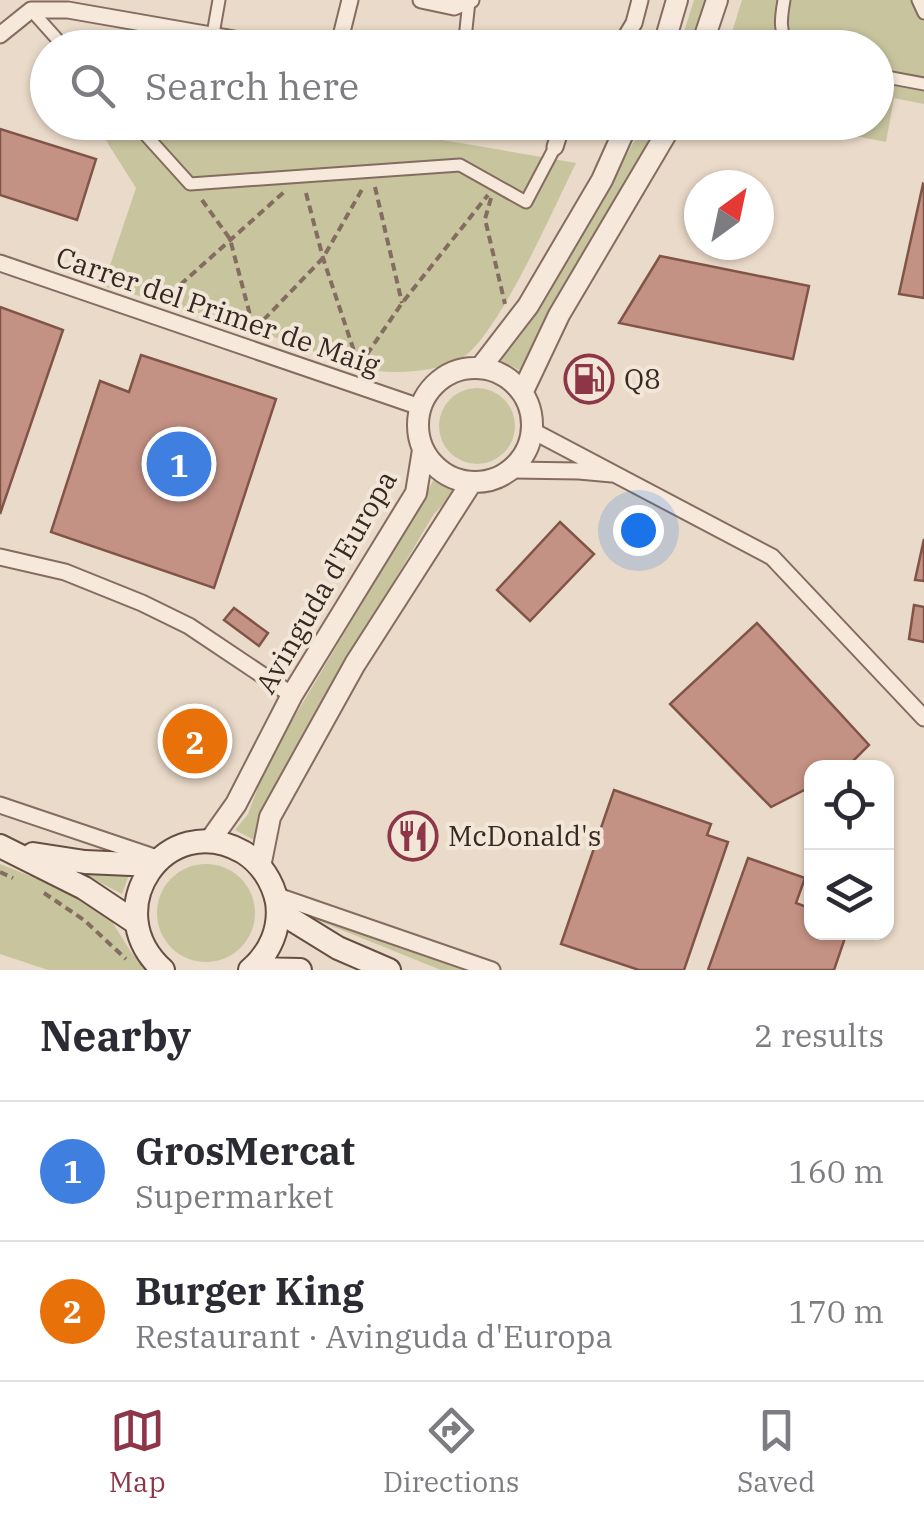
<!DOCTYPE html>
<html lang="en">
<head>
<meta charset="utf-8">
<style>
	body { margin:0; font-family:"IBM Plex Serif",serif; background:#f2f2f3; color:#2b2b33 }
	.controls { position:absolute; right:30px; bottom:30px; display:grid; overflow:hidden; border-radius:20px; box-shadow:0 2px 8px #0004 }
	.controls button { width:90px; height:90px; display:grid; place-items:center; padding:0; border:0; border-bottom:2px solid #e1e1e2; background:#fff; color:#2b2b33; font:50px sans-serif }
	.compass { position:absolute; left:684px; top:170px; width:90px; height:90px; border-radius:50%; background:#fff; box-shadow:0 2px 8px #0004; rotate:33deg }
	.you { position:absolute; left:638px; top:530px; width:35px; height:35px; margin:-25px; border:8px solid #fff; border-radius:50%; background:#1a73e8; box-shadow:0 0 0 15px #1a73e833 }
	.badge { display:grid; place-items:center; width:65px; height:65px; border-radius:50%; background:#8d3648; color:#fff; font-size:32px; font-weight:700 }
	.pin { position:absolute; translate:-50% -50%; border:5px solid #fff; box-shadow:0 2px 10px #0006 }
	.list { margin:0; padding:0; list-style:none }
	h2 { display:flex; justify-content:space-between; align-items:center; height:130px; margin:0; padding:0 40px; font-size:42px }
	h2 small { font-size:32px; font-weight:400; color:#7c7c81 }
	.list li { display:grid; grid-template-columns:65px 1fr auto; gap:30px; align-items:center; box-sizing:border-box; height:140px; padding:0 40px; border-top:2px solid #e1e1e2 }
	.list b { display:block; font-size:38px; white-space:nowrap }
	.list p { margin:0; font-size:32px; white-space:nowrap; color:#7c7c81 }
	.list em { font-size:32px; font-style:normal; color:#7c7c81 }
	.icon { flex:none; width:55px; height:55px; fill:none; stroke:currentColor; stroke-width:2; stroke-linecap:round; stroke-linejoin:round }
	.map { position:relative; flex:none; width:924px; height:970px; overflow:hidden }
	.search { position:absolute; background:#fff; box-shadow:0 2px 8px #0004; left:30px; right:30px; top:30px; height:110px; display:flex; align-items:center; gap:25px; box-sizing:border-box; padding:0 35px; border-radius:55px; color:#7c7c81; font-size:38px }
	.sheet { height:410px; background:#fff }
	nav { display:flex; justify-content:space-around; align-items:center; box-sizing:border-box; height:140px; border-top:2px solid #e1e1e2; background:#fff; font-size:28px; color:#7c7c81 }
	nav a { display:grid; justify-items:center; gap:5px }
	nav .on { color:#8d3648 }
	.map>svg:first-child { display:block }
</style>
</head>
<body>
<div class="map">
<svg width="924" height="970" viewBox="0 0 924 970">
	<rect width="100%" height="100%" fill="#eadac9"/>
	<path fill="#c7c49e" d="M694 0H709L694 47 679 48Z
		M742 0H924V104L894 98 886 142 788 123 876 122V48H727Z
		M95 123H344L576 163C554 207 499 335 461 359 442 370 401 374 379 371 337 363 297 344 256 331 206 314 154 300 103 286L136 188Z
		M645 123H662L544 326 521 371 498 359 516 341 531 318Z
		M439 426a38 38 0 1 1 76 0a38 38 0 1 1-76 0Z
		M434 479 456 491 434 514 423 532 276 782 259 823 256 841 235 830 248 814 268 761 409 525Z
		M0 864 85 898 109 917 131 952 146 970H48L0 954Z
		M157 913a49 49 0 1 1 98 0a49 49 0 1 1-98 0Z
		M87 870 130 872 122 894 86 875Z
		M303 909 467 970H441L312 918Z"/>
	<path fill="#c49284" stroke="#815448" stroke-width="2.5" d="M0 129 96 159 77 220 0 195Z
		M923 184 924 185V298L899 294Z
		M660 256 809 286 793 359 619 323Z
		M0 307 63 330 0 514Z
		M141 355 276 399 214 588 51 532 100 381 129 392Z
		M560 522 594 554 530 621 497 590Z
		M924 539V581L915 580Z
		M914 605 924 607V642L909 639Z
		M234 608 268 633 259 646 224 620Z
		M757 623 869 745 846 768H812V786L771 807 670 704Z
		M614 790 711 824 707 835 728 842 684 970H639L561 944Z
		M748 858 805 878 796 903 812 909V932H847L834 970H708Z"/>
	<g fill="none" stroke-linecap="round" stroke-linejoin="round">
		<g stroke="#856c60" stroke-width="15">
			<path id="pedestrian" d="M784 0C781 17 778 34 791 48
				M918 0 924 13
				M31 10 65 48
				M213 34 219 0
				M464 48 469 1
				M876 75 924 84
				M134 122 190 184 460 165 526 202 555 147"/>
		</g>
		<g stroke="#856c60" stroke-width="19">
			<path id="minor" d="M421 0 454 7 471 0
				M0 35 31 10H68L285 48
				M338 48 350 0
				M619 48 634 23 640 0
				M555 147 563 122
				M0 263 420 407
				M533 431 772 557 924 718
				M513 470 579 471 612 474
				M0 557 65 572 142 603 189 626 292 695
				M0 805 160 859
				M275 895 492 970"/>
		</g>
		<g stroke="#856c60" stroke-width="24">
			<path id="tertiary" d="M663 48 677 0
				M701 48 717 0
				M481 367 528 306 602 180 628 122
				M418 425a57 57 0 1 1 114 0a57 57 0 1 1-114 0Z
				M523 391 559 315 673 122
				M209 842 236 804 292 695 416 493 423 450
				M260 867 270 817 355 664 471 483"/>
		</g>
		<g stroke="#674e43" stroke-width="26">
			<path id="secondary" d="M0 846 84 888 135 922
				M33 854 85 862 154 865
				M278 911 338 948 389 970
				M252 969 300 970
				M163 970C96 910 166 808 243 852 261 863 273 882 277 902 281 928 270 953 250 970"/>
		</g>
		<path stroke="#856c60" stroke-width="4" stroke-dasharray="8 5" stroke-linecap="butt" d="M375 187 402 303
			M306 193 323 258 359 366 402 303 488 195
			M491 198 485 219 505 304
			M202 200 230 239 254 330 323 258 364 186
			M161 302 284 192
			M0 872 13 878
			M44 893 84 920 126 959"/>
		<use href="#pedestrian" stroke="#f6e9dc" stroke-width="11"/>
		<use href="#minor" stroke="#f6e9dc" stroke-width="15"/>
		<use href="#tertiary" stroke="#f6e9dc" stroke-width="20"/>
		<use href="#secondary" stroke="#f6e9dc" stroke-width="22"/>
	</g>
	<defs>
		<g id="fuel-ring" transform="scale(2.5)"><circle r="9.5" fill="#f2e6d8" stroke="#8d3648" stroke-width="1.5"/><path d="M-5.5-6h7V0h2V4h1.3V-2.5L3-4.5l.8-.8L6-3V5H2.5V1h-1V6h-7ZM-4.2-4.7v3.2H.2V-4.7Z" fill="#8d3648"/></g>
		<g id="restaurant-ring" transform="scale(2.5)"><circle r="9.5" fill="#f2e6d8" stroke="#8d3648" stroke-width="1.5"/><path d="M-5-6h1v4h1v-4h1v4h1v-4h1v5L-1.5 .5V6h-2V.5L-5-1ZM5-6V6H3V1.5H1.5Q1.5-4 5-6Z" fill="#8d3648"/></g>
	</defs>
	<g fill-rule="evenodd">
		<use href="#fuel-ring" x="589" y="379"/>
		<use href="#restaurant-ring" x="413" y="836"/>
	</g>
	<g text-anchor="middle" stroke-width="8" stroke-linejoin="round" paint-order="stroke">
		<g font-size="28" fill="#372822" stroke="#f2e6d8">
			<text transform="translate(218 311) rotate(19)" y="10">Carrer del Primer de Maig</text>
			<text transform="translate(326 582) rotate(-60)" y="10">Avinguda d'Europa</text>
		</g>
		<g font-size="28" fill="#372822" stroke="#f2e6d8" text-anchor="start">
			<text x="624" y="389">Q8</text>
			<text x="448" y="846">McDonald's</text>
		</g>
	</g>
</svg>
<div class="controls">
<button><svg class="icon" aria-label="locate" viewBox="0 0 24 24"><circle cx="12" cy="12" r="6"/><path d="M12 2v4M12 18v4M2 12h4M18 12h4"/></svg></button>
<button><svg class="icon" aria-label="layers" viewBox="0 0 24 24"><path d="M12 4l9 5-9 5-9-5zM3 14l9 5 9-5"/></svg></button>
</div>
<svg class="compass" viewBox="-18 -18 36 36"><path d="M0-13l5 13h-10z" fill="#e53935"/><path d="M0 13l5-13h-10z" fill="#7c7c81"/></svg>
<div class="you"></div>
<div class="pin badge" style="left:179px;top:464px;background:#3f7fe0">1</div>
<div class="pin badge" style="left:195px;top:741px;background:#e8710a">2</div>
<div class="search"><svg class="icon" aria-label="search" viewBox="0 0 24 24"><circle cx="10" cy="10" r="6"/><path d="M15 15l6 6"/></svg>Search here</div>
</div>
<section class="sheet">
<h2>Nearby<small>2 results</small></h2>
<ul class="list">
<li><span class="badge" style="background:#3f7fe0">1</span><div><b>GrosMercat</b><p>Supermarket</p></div><em>160 m</em></li>
<li><span class="badge" style="background:#e8710a">2</span><div><b>Burger King</b><p>Restaurant · Avinguda d'Europa</p></div><em>170 m</em></li>
</ul>
</section>
<nav>
<a class="on"><svg class="icon" aria-label="map" viewBox="0 0 24 24"><path d="M3 6l6-2 6 2 6-2v14l-6 2-6-2-6 2zM9 4v14M15 6v14"/></svg>Map</a>
<a><svg class="icon" aria-label="directions" viewBox="0 0 24 24"><path d="M12 3l9 9-9 9-9-9zM9 14v-3h6M13 9l2 2-2 2"/></svg>Directions</a>
<a><svg class="icon" aria-label="saved" viewBox="0 0 24 24"><path d="M7 4h10v16l-5-4-5 4z"/></svg>Saved</a>
</nav>
</body>
</html>
